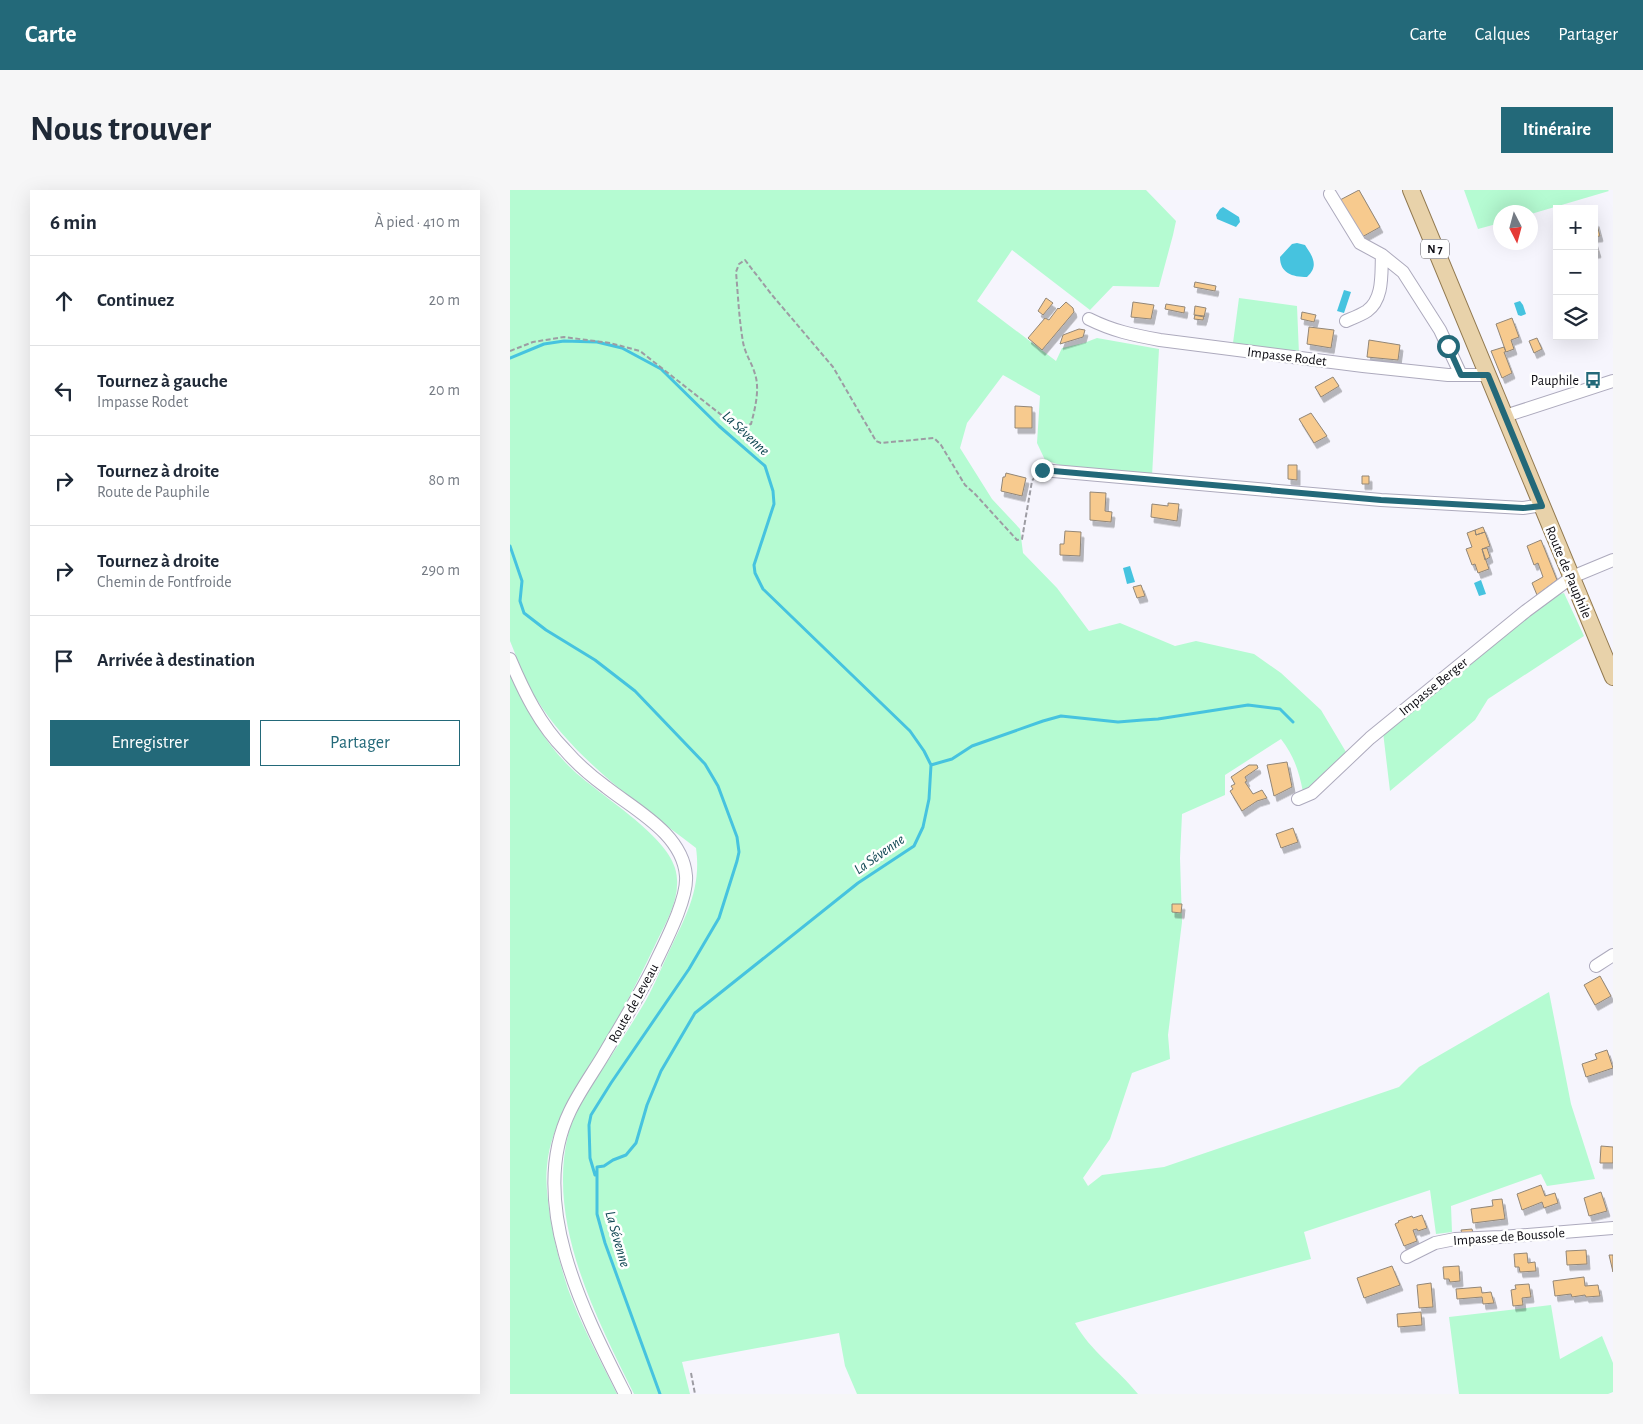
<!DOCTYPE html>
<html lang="fr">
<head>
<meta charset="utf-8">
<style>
	body { margin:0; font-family:"Alegreya Sans",sans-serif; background:#f6f6f7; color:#1f2937 }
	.controls { position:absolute; right:15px; top:15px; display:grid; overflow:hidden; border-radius:0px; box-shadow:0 5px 20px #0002 }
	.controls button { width:45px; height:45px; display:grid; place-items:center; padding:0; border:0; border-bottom:1px solid #e0e1e3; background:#fff; color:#1f2937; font:25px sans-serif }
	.compass { position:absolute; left:983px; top:15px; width:45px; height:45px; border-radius:50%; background:#fff; box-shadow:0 5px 20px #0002; rotate:174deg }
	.stop { position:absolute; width:15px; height:15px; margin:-11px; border:4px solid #236979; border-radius:50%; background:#fff }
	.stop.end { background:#236979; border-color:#fff; box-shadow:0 1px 5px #0008 }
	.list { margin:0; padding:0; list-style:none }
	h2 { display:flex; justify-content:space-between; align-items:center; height:65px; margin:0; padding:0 20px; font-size:21px }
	h2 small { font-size:16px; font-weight:400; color:#747a83 }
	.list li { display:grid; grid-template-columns:32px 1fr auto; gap:15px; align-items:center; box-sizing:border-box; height:90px; padding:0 20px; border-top:1px solid #e0e1e3 }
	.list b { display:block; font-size:19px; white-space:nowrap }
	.list p { margin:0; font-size:16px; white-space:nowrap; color:#747a83 }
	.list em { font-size:16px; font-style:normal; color:#747a83 }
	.actions { display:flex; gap:10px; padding:15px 20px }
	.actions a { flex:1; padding:11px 0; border:1px solid #236979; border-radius:0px; text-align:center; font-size:18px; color:#236979 }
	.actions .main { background:#236979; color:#fff }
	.icon { flex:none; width:28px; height:28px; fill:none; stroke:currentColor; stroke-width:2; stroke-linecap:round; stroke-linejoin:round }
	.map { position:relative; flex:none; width:1103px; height:1204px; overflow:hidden; border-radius:0px }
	header { display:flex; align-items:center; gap:30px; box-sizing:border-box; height:70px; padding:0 25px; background:#236979; color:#fff }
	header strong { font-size:24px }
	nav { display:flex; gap:28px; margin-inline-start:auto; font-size:18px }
	.intro { display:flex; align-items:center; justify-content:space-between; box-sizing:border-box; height:120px; padding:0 30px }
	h1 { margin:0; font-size:35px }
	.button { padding:12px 22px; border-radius:0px; background:#236979; color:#fff; font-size:18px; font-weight:700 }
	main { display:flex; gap:30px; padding:0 30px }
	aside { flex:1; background:#fff; border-radius:0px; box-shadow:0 5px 20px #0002 }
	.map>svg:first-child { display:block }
</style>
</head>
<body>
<header>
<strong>Carte</strong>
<nav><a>Carte</a><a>Calques</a><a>Partager</a></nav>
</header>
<div class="intro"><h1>Nous trouver</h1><a class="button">Itinéraire</a></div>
<main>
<aside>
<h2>6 min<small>À pied · 410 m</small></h2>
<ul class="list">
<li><svg class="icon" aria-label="ahead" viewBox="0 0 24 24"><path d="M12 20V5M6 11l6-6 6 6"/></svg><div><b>Continuez</b></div><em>20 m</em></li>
<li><svg class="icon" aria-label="left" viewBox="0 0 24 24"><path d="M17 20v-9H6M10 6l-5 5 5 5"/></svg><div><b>Tournez à gauche</b><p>Impasse Rodet</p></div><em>20 m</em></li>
<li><svg class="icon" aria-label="right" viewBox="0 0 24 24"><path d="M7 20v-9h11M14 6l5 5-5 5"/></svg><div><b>Tournez à droite</b><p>Route de Pauphile</p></div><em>80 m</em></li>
<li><svg class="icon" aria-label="right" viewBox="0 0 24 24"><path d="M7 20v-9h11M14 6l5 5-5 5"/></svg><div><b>Tournez à droite</b><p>Chemin de Fontfroide</p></div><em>290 m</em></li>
<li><svg class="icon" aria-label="arrive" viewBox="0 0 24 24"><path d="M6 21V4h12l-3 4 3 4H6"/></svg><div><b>Arrivée à destination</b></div></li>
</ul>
<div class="actions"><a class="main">Enregistrer</a><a>Partager</a></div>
</aside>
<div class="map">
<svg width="1103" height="1204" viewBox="0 0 1103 1204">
	<defs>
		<filter id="shadow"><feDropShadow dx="3" dy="5.5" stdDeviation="0" flood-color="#0004"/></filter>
	</defs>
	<rect width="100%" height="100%" fill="#f6f5fd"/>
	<path fill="#b5fbd2" d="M0 0H636L666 31 663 45 649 97 603 96 580 120 502 60 467 111 546 171 552 158 574 153 587 148 649 159 642 286 553 276 535 270 527 253 530 206 493 185 457 233 450 258 482 309 510 339 513 363 547 398 579 441 610 433 665 456 686 451 744 464 771 483 811 520 836 562 805 594 793 602C789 581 784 566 771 549L715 585V605L672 624 670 668 672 732 658 845 660 869 622 883 600 949 573 988 578 996 592 985 654 977 889 897 909 877 1039 802 1061 914 1085 989 1037 996 1031 984 941 1016 942 1042 926 1044 920 1000 794 1042 801 1069 565 1133C580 1161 608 1179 628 1204H347L335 1176 329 1143 172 1172 180 1204H124C86 1127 37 1034 58 945 60 934 67 923 71 913 76 903 83 894 89 884 104 862 118 840 132 817 142 801 149 783 157 766 174 729 192 701 186 658 131 616 64 569 27 510 15 492 8 470 0 451Z
		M954 0H1098L1099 1 1021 24V22H991L990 33 968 39Z
		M729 108 787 116 789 164 723 153Z
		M1054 403 1074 446 978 509 965 530 880 601 873 542 1046 405Z
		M0 485C17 521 35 554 64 581 91 606 155 644 165 678 173 705 157 730 146 753 130 787 113 820 94 853 71 891 41 931 37 976 35 992 38 1010 40 1026 44 1050 50 1075 58 1099 71 1135 90 1170 107 1204H0Z
		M1041 1115 1050 1169 1092 1146 1103 1173V1202L1098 1204H949L939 1127Z"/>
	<path fill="#46c3df" d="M713 17 729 27 730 32 726 37 707 29 706 25 710 19Z
		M787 53 795 55C803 67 809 76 797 87 782 87 770 83 770 67L782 54Z
		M834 100 841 102 834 123 827 121Z
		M1010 111 1013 115 1016 124 1011 126 1008 125 1004 113Z
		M620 376 625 392 617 394 613 378Z
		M971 390 976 404 969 406 964 393Z"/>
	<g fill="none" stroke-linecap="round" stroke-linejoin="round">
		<path stroke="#46c3df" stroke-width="3" d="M0 168 34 154 54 151 87 152 112 158 151 179 209 236 255 276 263 301 264 314 244 375 245 383 253 399 400 541 414 561 421 575 419 609 413 637 404 656 348 693 185 823 151 881 137 915 126 953 116 965 103 970 94 976 87 977V1024L95 1053 150 1204
			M0 356 12 391 10 411 14 423 36 440 85 470 125 501 195 574 208 596 227 647 229 662 227 671 209 728 179 779 101 893 81 925 79 935 80 968 85 985
			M421 575 442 569 462 556 533 531 551 526 608 532 633 530 648 529 738 515 770 519 783 532"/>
	</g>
	<path fill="#f7ca8e" stroke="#928677" filter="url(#shadow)" d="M849 0 870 37 852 47 830 10Z
		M1086 31 1090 46 1084 47V32Z
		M1084 49 1088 62 1084 63Z
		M685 92 706 96 705 101 684 97Z
		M536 108 543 113 533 125 528 121Z
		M556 112 563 118 564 122 532 160 518 148 535 128 539 130 548 118 549 119Z
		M623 112 644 115 641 129 621 127Z
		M656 114 675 117 674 123 655 119Z
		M685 116 696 118 694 127 684 125Z
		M792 122 806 125 804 132 791 129Z
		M685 125 694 126 693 130 684 129Z
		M1002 128 1009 147 1001 150 1004 159 996 162 986 134Z
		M799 137 824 140 821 158 797 154Z
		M569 139 575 140 573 147 550 154 553 145Z
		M1027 148 1032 159 1024 163 1019 151Z
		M859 150 890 155 888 170 857 167Z
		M994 157 996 162H994L1002 183 992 188 981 161Z
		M823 187 829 196 811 207 805 197Z
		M505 216 522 217V238H505Z
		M801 223 817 246 804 253 789 229Z
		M778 275H787V290L778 289Z
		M496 283 516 288 512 306 491 301 493 287H495Z
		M852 286H859V294H852Z
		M580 302 596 303 595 321 602 322 601 332 580 330Z
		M658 313 669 314 667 331 641 327 642 314 658 316Z
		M973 337 975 342 966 345 965 340Z
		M965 340 966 345 975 342 980 356 972 359 979 379 968 383 965 374 962 375 956 359 962 357 957 343Z
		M555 341 571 342 570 366 550 365V354H554Z
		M1031 350 1047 390 1027 405 1022 393 1033 387 1028 373 1024 375 1017 356Z
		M977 358 980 367 975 370 972 359Z
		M631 395 635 406 627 408 623 397Z
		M777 572 782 597 764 606 757 575Z
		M739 575H747L748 578 735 587 737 591 735 592 743 604 752 600 757 608 747 611 732 621 720 601 723 599 721 596 725 594 721 587Z
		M783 638 788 652 771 658 766 644Z
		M662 714H672L671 723 662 722Z
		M1090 786 1101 806 1085 815 1074 795Z
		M1097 860 1103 878 1076 887 1072 874 1087 869 1085 864Z
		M1091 956 1103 957V973H1090Z
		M1031 995 1035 1006 1045 1003 1048 1013 1034 1018 1032 1012 1012 1020 1007 1004Z
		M1091 1002 1097 1021 1079 1026 1074 1008Z
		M992 1009 995 1029 963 1033 961 1019 983 1016 982 1010Z
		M912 1025 917 1038 908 1041 907 1039 903 1040 907 1051 894 1056 885 1034 889 1032 888 1031 902 1026 903 1028Z
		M962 1039 963 1043 952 1044 951 1040Z
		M1076 1060 1077 1074 1057 1075 1056 1061Z
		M1017 1063 1018 1073 1025 1072 1026 1081 1010 1082 1009 1077H1005L1004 1064Z
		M1099 1065H1103V1082Z
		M882 1076 890 1095 854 1108 847 1088Z
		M949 1076 950 1091 940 1092 939 1089H934L933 1077Z
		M1074 1087 1075 1096 1088 1095 1090 1106 1076 1107 1075 1105 1062 1107 1061 1104 1045 1106 1043 1091Z
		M921 1093 923 1117 909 1118 907 1095Z
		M1019 1094 1021 1107 1012 1108 1013 1115 1003 1116 1001 1100 1006 1099 1005 1095Z
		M971 1097 972 1103 981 1102 984 1113 973 1114 972 1107 947 1109 946 1099Z
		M911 1122 912 1135 888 1137 887 1124Z"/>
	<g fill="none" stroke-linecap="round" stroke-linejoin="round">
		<g stroke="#adaabd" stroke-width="14">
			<path id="minor" d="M820 4 850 53 872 65 893 82 930 140 951 185
				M579 129C603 141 623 145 650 150L853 176 938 185H978
				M836 131C843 128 851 125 857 121 874 109 871 83 872 65
				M995 226 1103 191
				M532 280 871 310 1013 318 1032 315
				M0 469C14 502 30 535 55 560 67 574 81 586 96 597 125 620 173 644 176 686 178 710 153 756 143 778 129 806 113 832 97 859 85 880 70 900 60 921 16 1012 74 1123 115 1204
				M788 609 802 603 860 548 1016 421 1062 387 1103 370
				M1086 776 1103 765
				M897 1067 925 1053 945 1049 991 1047 1103 1038"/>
		</g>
		<g stroke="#917950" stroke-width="18">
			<path id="major" d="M901 0 1103 487"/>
		</g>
		<path stroke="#9d9ca3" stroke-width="2" stroke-dasharray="5 2.5" stroke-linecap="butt" d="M0 161 23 152 54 147 100 153 130 161 228 238 241 234C245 219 250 199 245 184 242 173 235 164 233 152 229 129 228 105 226 82L229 74 235 70 262 105 323 177 366 251 371 253 424 248 431 255 455 295 465 304 507 350 512 349 522 291 524 288
			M181 1183 185 1204"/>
		<use href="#minor" stroke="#fff" stroke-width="12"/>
		<use href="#major" stroke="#e8d2aa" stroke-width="16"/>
	</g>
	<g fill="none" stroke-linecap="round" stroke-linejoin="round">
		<path stroke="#236979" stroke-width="6" d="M532 280 871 310 1013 318 1032 316 978 185H951L938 156"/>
	</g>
	<defs>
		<g id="bus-bare" transform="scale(1.35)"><path d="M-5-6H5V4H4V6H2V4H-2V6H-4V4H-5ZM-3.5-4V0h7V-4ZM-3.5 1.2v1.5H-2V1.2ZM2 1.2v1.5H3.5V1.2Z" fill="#236979" stroke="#fff" stroke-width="2.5" paint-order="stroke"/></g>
	</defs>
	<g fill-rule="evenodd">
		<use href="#bus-bare" x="1083" y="190"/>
	</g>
	<g text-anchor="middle" stroke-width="5" stroke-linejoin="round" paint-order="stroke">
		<rect fill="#fff" stroke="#565559" stroke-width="1" x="911" y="49.5" width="28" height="19" rx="4"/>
		<g font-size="12" font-weight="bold" fill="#0d0c12">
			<text x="925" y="63">N 7</text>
		</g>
		<g font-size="14" fill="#0d0c12" stroke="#fff">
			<text transform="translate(777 166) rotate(7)" y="5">Impasse Rodet</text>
			<text transform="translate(1059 382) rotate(67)" y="5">Route de Pauphile</text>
			<text transform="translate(923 496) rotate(-39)" y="5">Impasse Berger</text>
			<text transform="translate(123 813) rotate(-61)" y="5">Route de Leveau</text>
			<text transform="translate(999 1046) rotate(-4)" y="5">Impasse de Boussole</text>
		</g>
		<g font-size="14" fill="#0d0c12" stroke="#fff" text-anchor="end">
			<text x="1069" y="195">Pauphile</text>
		</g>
		<g font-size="15" font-style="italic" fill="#124854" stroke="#fff">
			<text transform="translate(236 243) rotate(43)" y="5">La Sévenne</text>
			<text transform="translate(369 664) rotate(-35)" y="5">La Sévenne</text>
			<text transform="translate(108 1049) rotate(74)" y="5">La Sévenne</text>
		</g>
	</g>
</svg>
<div class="controls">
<button>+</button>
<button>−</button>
<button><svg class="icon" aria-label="layers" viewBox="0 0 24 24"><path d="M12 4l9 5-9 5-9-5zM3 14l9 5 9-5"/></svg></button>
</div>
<svg class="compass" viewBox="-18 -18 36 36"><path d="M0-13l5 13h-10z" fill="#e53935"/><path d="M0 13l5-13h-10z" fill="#747a83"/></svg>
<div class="stop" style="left:938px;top:156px"></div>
<div class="stop end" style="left:532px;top:280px"></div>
</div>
</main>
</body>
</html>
